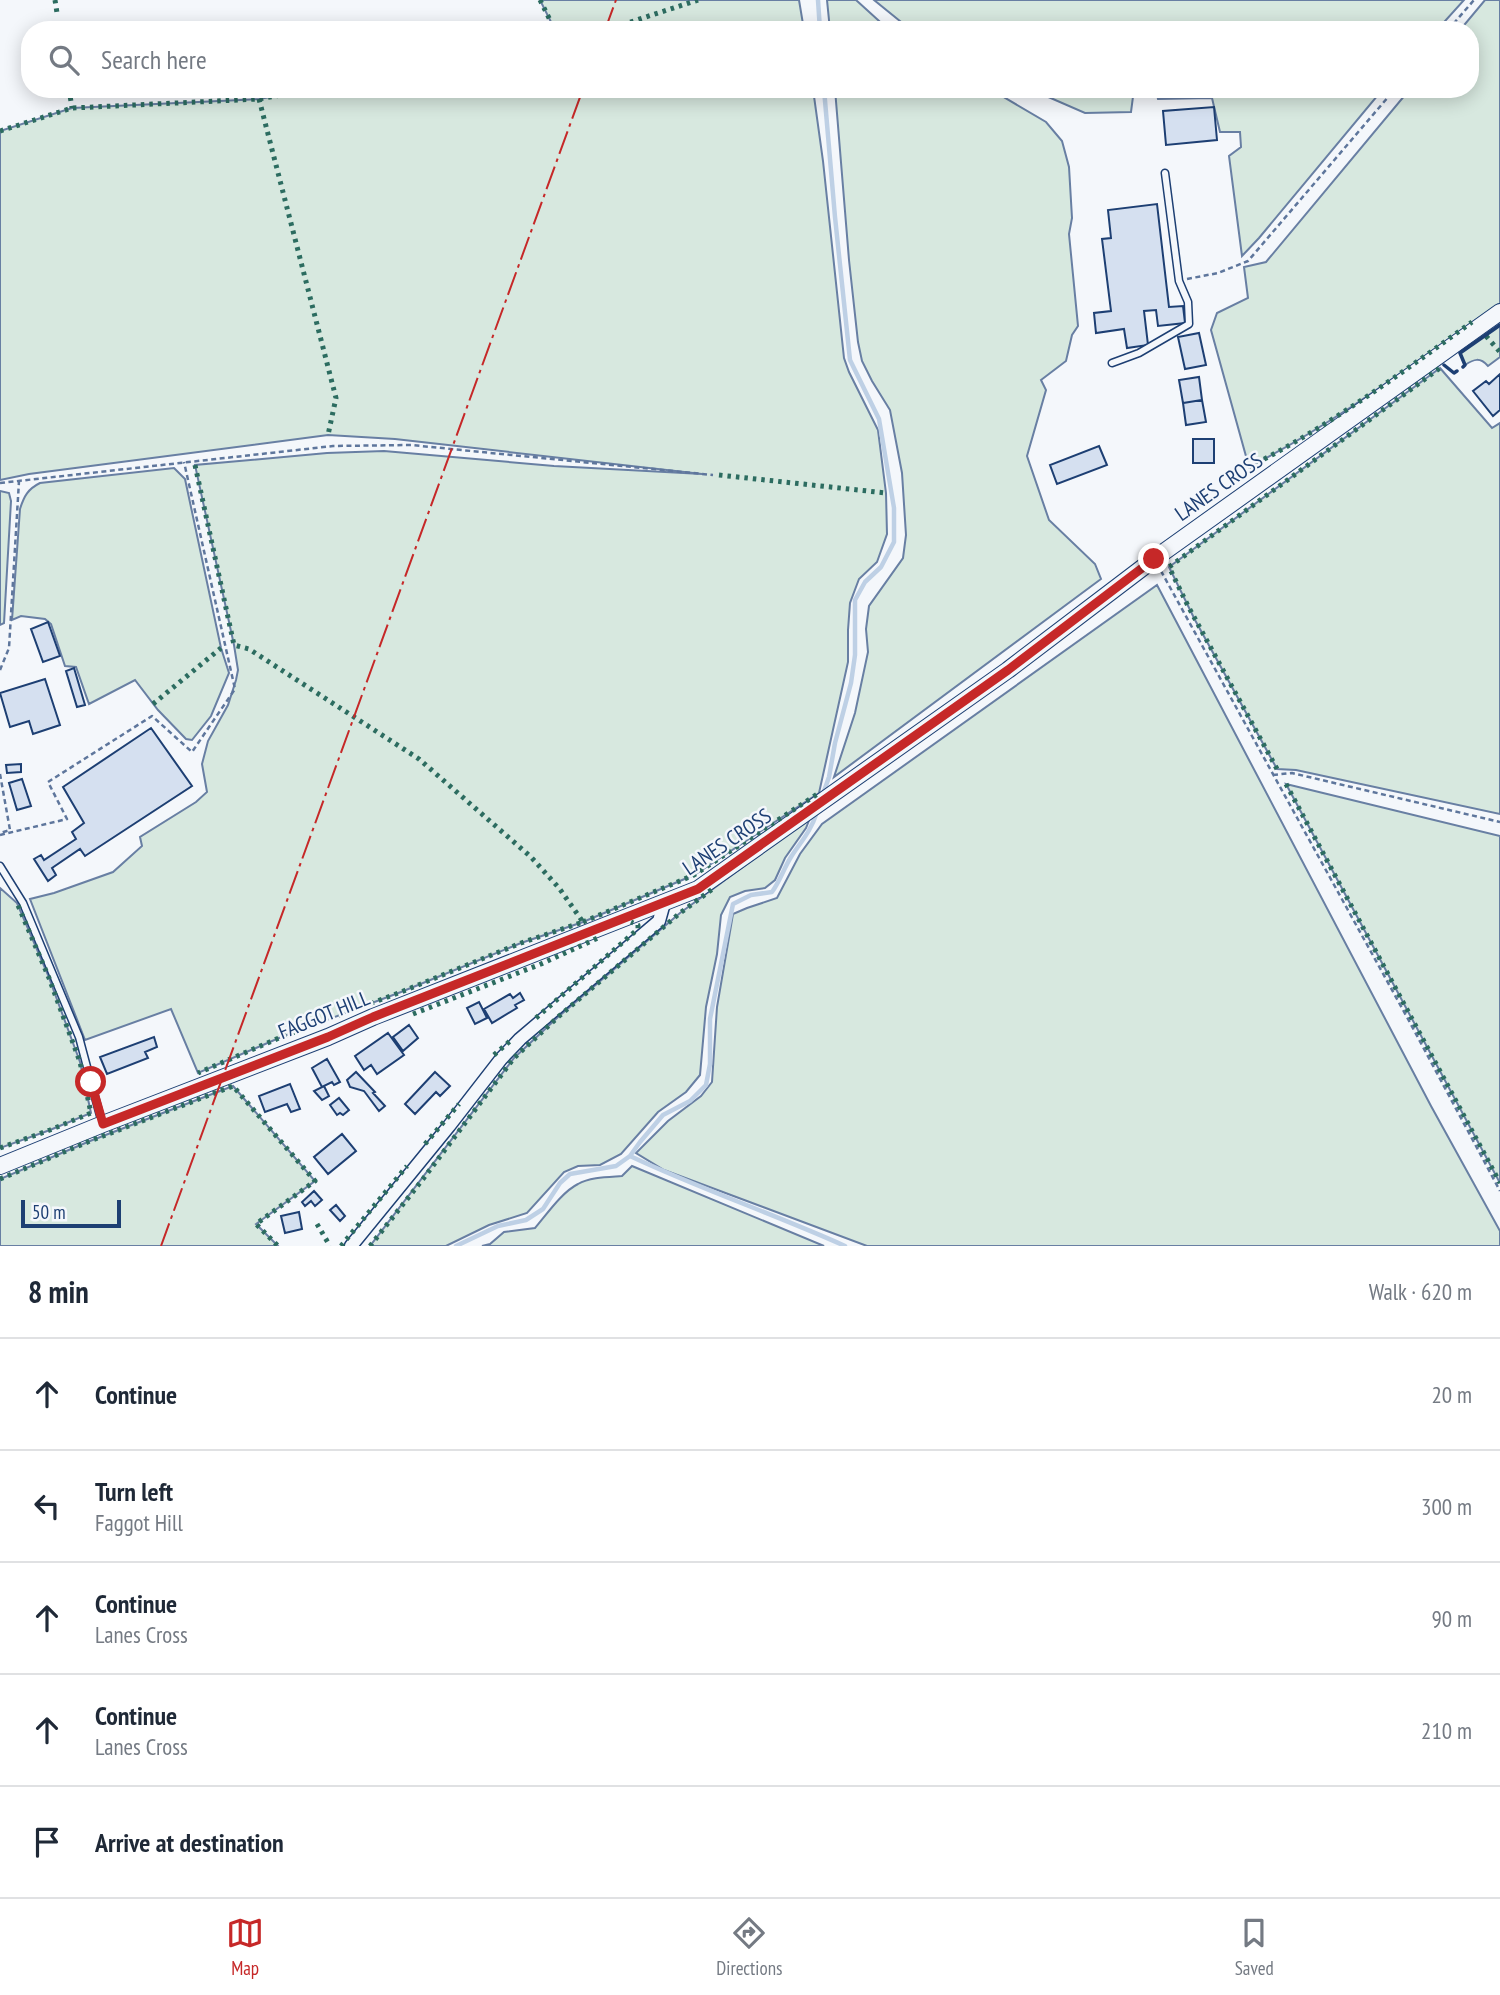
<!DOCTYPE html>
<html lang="en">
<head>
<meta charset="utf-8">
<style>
	body { margin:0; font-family:"PT Sans Narrow",sans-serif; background:#f6f6f7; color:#1f2937 }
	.scale { position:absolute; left:21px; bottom:18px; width:100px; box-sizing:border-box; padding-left:7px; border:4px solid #1d3f73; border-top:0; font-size:19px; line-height:24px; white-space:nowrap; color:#1d3f73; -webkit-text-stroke:5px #f4f7fb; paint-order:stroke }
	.stop { position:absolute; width:21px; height:21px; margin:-16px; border:5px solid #c62828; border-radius:50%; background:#fff }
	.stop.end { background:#c62828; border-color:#fff; box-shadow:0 2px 7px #0008 }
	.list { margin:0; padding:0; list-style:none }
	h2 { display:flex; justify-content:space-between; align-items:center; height:91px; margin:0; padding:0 28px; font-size:30px }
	h2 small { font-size:23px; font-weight:400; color:#747a83 }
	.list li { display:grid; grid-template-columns:46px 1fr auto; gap:21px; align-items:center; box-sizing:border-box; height:112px; padding:0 28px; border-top:2px solid #e0e1e3 }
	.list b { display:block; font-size:26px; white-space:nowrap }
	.list p { margin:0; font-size:23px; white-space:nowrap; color:#747a83 }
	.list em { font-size:23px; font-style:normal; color:#747a83 }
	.icon { flex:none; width:38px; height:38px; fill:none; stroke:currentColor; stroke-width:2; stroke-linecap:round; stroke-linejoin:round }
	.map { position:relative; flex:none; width:1500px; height:1246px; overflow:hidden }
	.search { position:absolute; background:#fff; box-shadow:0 4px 18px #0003; left:21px; right:21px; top:21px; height:77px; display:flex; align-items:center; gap:18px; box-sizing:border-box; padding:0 24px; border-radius:28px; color:#747a83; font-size:26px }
	.sheet { height:651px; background:#fff }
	nav { display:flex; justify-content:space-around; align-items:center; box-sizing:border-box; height:98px; border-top:2px solid #e0e1e3; background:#fff; font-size:19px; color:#747a83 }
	nav a { display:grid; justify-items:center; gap:4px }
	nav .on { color:#c62828 }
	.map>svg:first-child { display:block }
</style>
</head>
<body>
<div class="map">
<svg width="1500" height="1246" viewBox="0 0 1500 1246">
	<rect width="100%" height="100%" fill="#f4f7fb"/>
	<path fill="#d7e8df" stroke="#687fa3" stroke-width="2" d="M540 0H799L804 30H555Z
		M827 0H856L889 30H830Z
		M874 0H1464L1437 30H911Z
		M1485 0H1500V303C1418 360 1338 422 1249 467L1211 330 1217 313 1248 298 1244 267 1266 262 1410 89H1470V30H1460Z
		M315 89H813L823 161 844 358 849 372 878 430 886 493 887 534 877 562 859 579 850 603 848 630V662L819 793 694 875 583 922 521 943 401 992 279 1038 198 1073 171 1009 85 1040 30 899 54 893 113 872 142 846 140 837 196 802 207 792 202 764 208 741 228 705 236 680 238 670 234 645 195 465 327 453 384 451 554 466 702 474 395 439 328 435 29 474 0 480V131L72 108 259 99Z
		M835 89H990L1046 122 1062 141 1069 167 1072 218 1069 234 1078 326 1072 335 1066 361 1041 380 1046 390 1027 456 1049 520 1095 564 1101 579 834 777 855 713 868 652 866 629 869 606 903 558 906 535 902 473 890 410 872 381 862 361 858 342 849 260Z
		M1030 89H1134L1131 112 1085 113Z
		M1156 89H1383L1259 238 1242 256 1229 156 1241 147 1240 132H1220L1212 98 1158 99Z
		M1500 325V357L1488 366C1480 357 1474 359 1465 365L1460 353Z
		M1440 368 1492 428 1500 423V814L1296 770 1277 769 1195 620 1169 567Z
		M174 468 185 479 221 648 229 673 211 716 192 740 186 739 158 710 135 680 89 704 76 667 65 666 51 624 45 619 21 616 12 620 20 509C24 496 28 489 40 483Z
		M0 491 9 493 11 501 4 623 0 625Z
		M1157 585 1431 1106 1500 1231V1246H867L664 1170 636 1153 668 1121 701 1096 712 1082 717 1007 733 914 747 908 777 898 800 854 822 824Z
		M1286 784 1500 836V1183Z
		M810 818 806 828 785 858 775 880 765 888 745 891 730 897 721 915 717 954 706 1007 700 1075 686 1092 658 1112 621 1154 600 1165 578 1166 564 1172 527 1213 489 1225 446 1246H370L514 1058 558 1017 680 913Z
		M0 888 17 903 48 975 80 1062 91 1113 50 1130 0 1148Z
		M233 1086 315 1181 256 1224 278 1246H0V1179L90 1141Z
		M632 1166 824 1246H482L490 1244 504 1232 535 1228C547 1214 562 1192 578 1184 590 1177 608 1177 622 1176Z"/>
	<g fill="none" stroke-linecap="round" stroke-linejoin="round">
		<path stroke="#bed0e5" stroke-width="4.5" d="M818 0 820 30
			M823 794 829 777 835 743 851 683 855 655V600L865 582 881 567 894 542V508L879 419 850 360 835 217 824 89
			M630 1156C700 1189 774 1214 845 1246
			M456 1246 498 1226 526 1220 543 1209 560 1183 570 1174 616 1166 630 1156 640 1142 663 1115 690 1101 706 1085 710 1064V1019L733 904 751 895 772 892C780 881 784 868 791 857 802 840 810 833 817 812"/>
	</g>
	<path fill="#d5e0f0" stroke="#1d3f73" stroke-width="2" d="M1214 107 1217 140 1166 145 1163 111Z
		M1157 204 1169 307 1183 306 1185 323 1158 326 1156 310 1144 311 1148 345 1127 348 1124 329 1096 333 1094 313 1111 311 1102 239 1111 238 1108 210Z
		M1199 333 1206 365 1185 369 1178 337Z
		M1500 374V410L1493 416 1473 391 1486 381 1489 384Z
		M1199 377 1202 400 1183 403 1179 380Z
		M1202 400 1206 422 1186 425 1183 403Z
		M1193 439H1214V463H1193Z
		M1099 446 1107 465 1057 484 1050 465Z
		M48 622 60 656 43 662 31 629Z
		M74 668 85 705 77 707 66 671Z
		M45 679 60 725 33 734 29 721 10 727 0 693Z
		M151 728 192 786 85 856 80 849 52 868 56 875 48 881 34 859 41 855 44 860 76 839 72 832 84 823 63 787Z
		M21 764V772L7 773 6 765Z
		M22 779 31 806 17 810 9 783Z
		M520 993 524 1000 515 1005 517 1008 492 1023 484 1009 510 994 513 998Z
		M479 1002 487 1018 475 1024 467 1008Z
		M409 1025 418 1038 403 1051 393 1037Z
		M388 1033 404 1055 377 1074 371 1065 364 1070 355 1056Z
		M154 1037 157 1047 145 1052 148 1058 107 1074 100 1057Z
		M327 1059 340 1082 334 1085 332 1082 322 1087 312 1068Z
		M356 1072 375 1092 373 1093 385 1106 379 1111 364 1091 350 1087 347 1080Z
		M435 1072 450 1086 440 1096 436 1092 415 1114 405 1104Z
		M290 1084 300 1109 291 1112 287 1104 265 1112 259 1096Z
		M324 1086 329 1096 322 1100 314 1091Z
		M339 1098 349 1110 343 1115 340 1113 337 1115 330 1105Z
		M342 1134 356 1151 328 1174 314 1157Z
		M314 1191 322 1200 315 1206 311 1201 305 1206 302 1202Z
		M336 1205 345 1216 340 1221 330 1210Z
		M299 1212 302 1229 285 1233 281 1216Z"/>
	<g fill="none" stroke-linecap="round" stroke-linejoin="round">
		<g stroke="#1d3f73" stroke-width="9">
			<path id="service" d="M1112 363 1139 353 1189 324 1188 302 1179 281 1165 173
				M0 866 23 903 79 1037 102 1123"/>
		</g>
		<g stroke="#1d3f73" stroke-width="15">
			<path id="minor" d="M351 1246 449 1126 501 1059 520 1039 659 921 664 903"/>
		</g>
		<g stroke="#1d3f73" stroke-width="18">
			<path id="tertiary" d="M0 1166 103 1124 328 1037 373 1017 698 889 1008 670 1154 559 1500 312"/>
		</g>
		<path stroke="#5e769c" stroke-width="2.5" stroke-dasharray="5 3.5" stroke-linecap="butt" d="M1448 30 1474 0
			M1187 279 1218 273 1248 261 1395 89
			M0 483 333 446 411 445 713 475
			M1161 571 1408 1019 1500 1191
			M0 670 9 648 19 481
			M0 774 10 830 0 833
			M1273 775 1292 773 1500 822
			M0 835 67 819 48 782 152 716 192 752 235 689 184 462"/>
		<use href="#service" stroke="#f4f7fb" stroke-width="6"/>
		<use href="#minor" stroke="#f4f7fb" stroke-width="12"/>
		<use href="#tertiary" stroke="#f4f7fb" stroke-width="16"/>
		<path stroke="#2c6c60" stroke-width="5" stroke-dasharray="3.5 5" stroke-linecap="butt" d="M55 0 57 13
			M540 0 555 30
			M606 30 698 0
			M69 89 72 108
			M259 99 336 398 328 435
			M0 131 72 108 259 99 315 89
			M1486 336 1500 352
			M195 465 234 645 249 649 419 759 531 857 559 888 583 922 521 943 401 992 279 1038 198 1073
			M1249 467C1328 427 1400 374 1472 322
			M719 475 886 493
			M153 704 221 648
			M1277 769 1188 606 1169 567 1440 368
			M1286 784 1500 1183
			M583 922 694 875 819 793
			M413 1014 541 964 600 937
			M536 1018 638 929V925L631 922
			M494 1055 510 1041
			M425 1144 459 1104
			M0 1148 50 1130 91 1113 80 1062 49 978 17 903
			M0 1179 90 1141 233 1086 315 1181 256 1224 278 1246
			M317 1224 330 1246
			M341 1246 407 1166
			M370 1246 423 1179 514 1058 558 1017 680 913 714 888"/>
		<path stroke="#1d3f73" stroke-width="3.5" d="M1444 365 1454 373 1457 371
			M1463 367 1465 365 1460 353 1500 325"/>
		<path stroke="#c62828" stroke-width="2" stroke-dasharray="24 5 3.5 5" stroke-linecap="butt" d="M605 30 616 0
			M161 1246 583 89"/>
	</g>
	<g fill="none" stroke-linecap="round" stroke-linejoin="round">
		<path stroke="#c62828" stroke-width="9" d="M91 1082 103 1124 328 1037 373 1017 698 889 1008 670 1154 559"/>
	</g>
	<g text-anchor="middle" stroke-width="5" stroke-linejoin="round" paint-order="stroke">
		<g font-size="21" fill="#1d3f73" stroke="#f4f7fb">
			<text transform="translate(1219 487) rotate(-35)" y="7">LANES CROSS</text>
			<text transform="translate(727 842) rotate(-34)" y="7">LANES CROSS</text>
			<text transform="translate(324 1015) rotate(-22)" y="7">FAGGOT HILL</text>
		</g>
	</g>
</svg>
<div class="scale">50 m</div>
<div class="stop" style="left:91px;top:1082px"></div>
<div class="stop end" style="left:1154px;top:559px"></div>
<div class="search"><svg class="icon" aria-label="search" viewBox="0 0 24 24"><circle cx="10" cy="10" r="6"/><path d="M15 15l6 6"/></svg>Search here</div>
</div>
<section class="sheet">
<h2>8 min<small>Walk · 620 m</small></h2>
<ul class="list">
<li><svg class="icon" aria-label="ahead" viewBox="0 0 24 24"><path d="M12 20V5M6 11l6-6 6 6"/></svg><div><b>Continue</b></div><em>20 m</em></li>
<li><svg class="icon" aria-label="left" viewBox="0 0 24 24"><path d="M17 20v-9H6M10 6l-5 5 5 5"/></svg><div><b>Turn left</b><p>Faggot Hill</p></div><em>300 m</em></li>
<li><svg class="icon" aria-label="ahead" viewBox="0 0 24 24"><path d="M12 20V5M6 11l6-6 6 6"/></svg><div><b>Continue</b><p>Lanes Cross</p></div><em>90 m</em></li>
<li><svg class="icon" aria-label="ahead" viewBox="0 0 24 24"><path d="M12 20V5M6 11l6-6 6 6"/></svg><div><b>Continue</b><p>Lanes Cross</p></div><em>210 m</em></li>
<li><svg class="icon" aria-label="arrive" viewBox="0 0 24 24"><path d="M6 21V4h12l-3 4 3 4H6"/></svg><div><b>Arrive at destination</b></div></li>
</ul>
</section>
<nav>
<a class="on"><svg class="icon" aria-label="map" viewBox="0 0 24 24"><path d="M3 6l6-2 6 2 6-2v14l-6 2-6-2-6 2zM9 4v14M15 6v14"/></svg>Map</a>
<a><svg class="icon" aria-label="directions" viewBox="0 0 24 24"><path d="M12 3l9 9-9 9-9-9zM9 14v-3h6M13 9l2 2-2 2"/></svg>Directions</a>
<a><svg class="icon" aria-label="saved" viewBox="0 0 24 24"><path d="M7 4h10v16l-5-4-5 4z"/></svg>Saved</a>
</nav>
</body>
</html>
